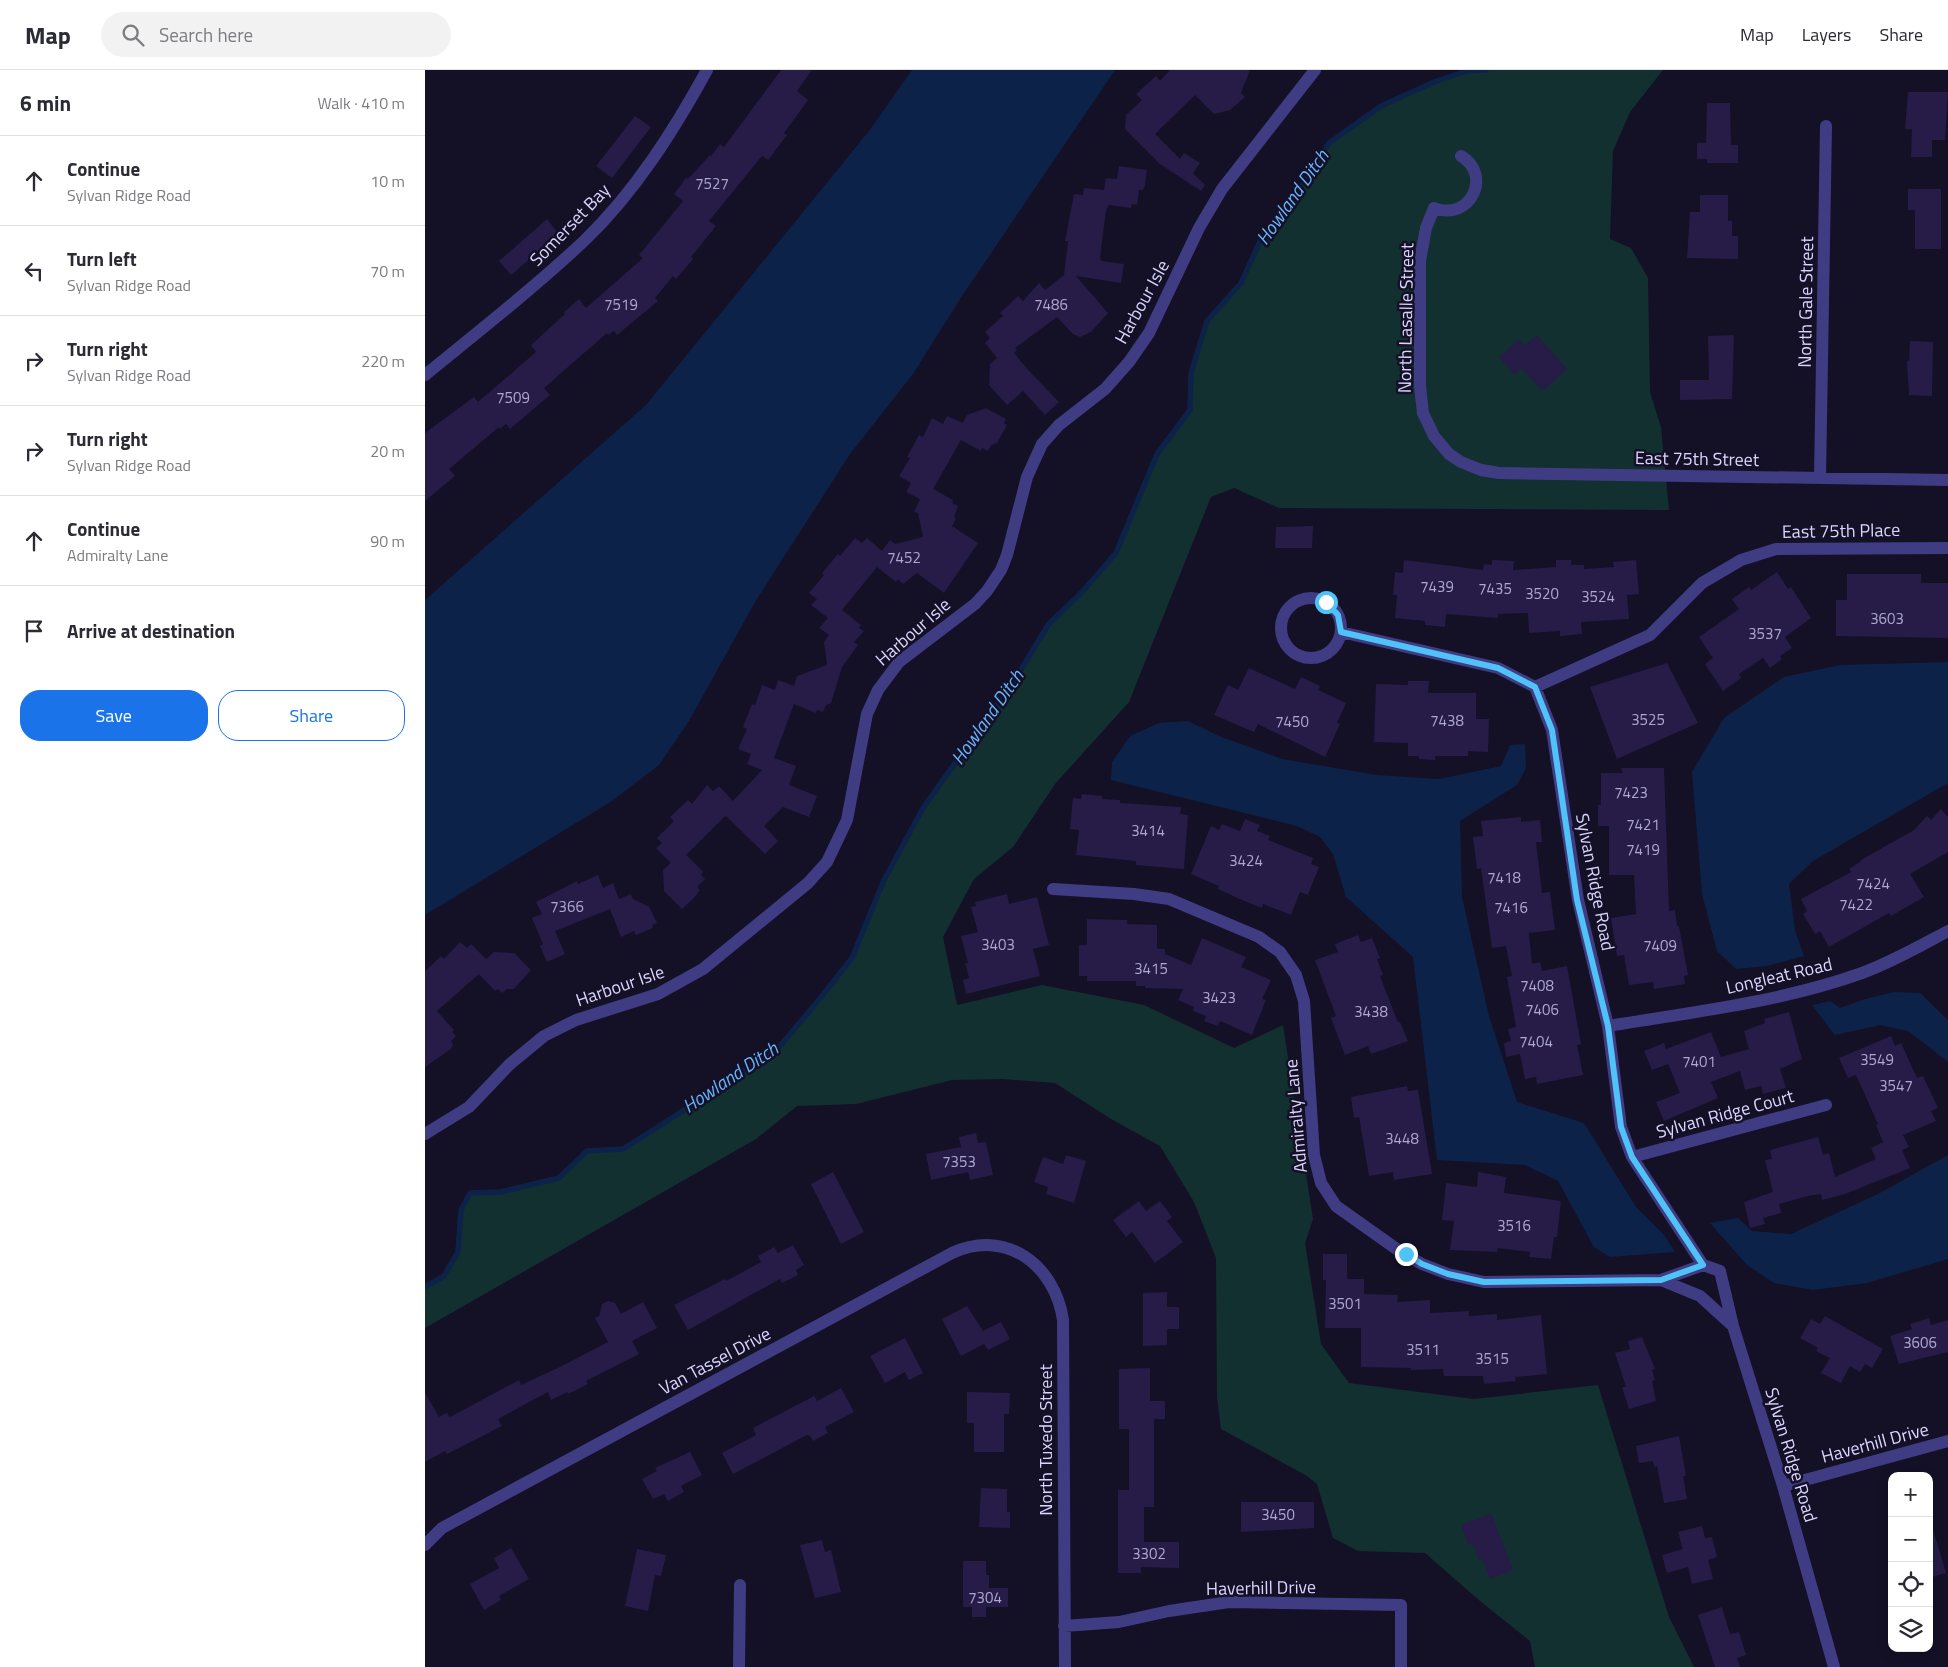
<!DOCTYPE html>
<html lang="en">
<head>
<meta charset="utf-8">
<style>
	body { margin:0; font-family:"Titillium Web",sans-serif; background:#f2f2f3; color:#2b2b33 }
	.controls { position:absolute; right:15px; bottom:15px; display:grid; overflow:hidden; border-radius:10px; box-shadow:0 2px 12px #0003 }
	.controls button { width:45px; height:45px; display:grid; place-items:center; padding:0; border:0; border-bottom:1px solid #e1e1e2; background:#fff; color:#2b2b33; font:25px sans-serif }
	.stop { position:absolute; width:15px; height:15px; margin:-11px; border:4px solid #4fc3f7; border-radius:50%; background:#fff }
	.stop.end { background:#4fc3f7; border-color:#fff; box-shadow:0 1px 5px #0008 }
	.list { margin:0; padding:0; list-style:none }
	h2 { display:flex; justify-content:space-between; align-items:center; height:65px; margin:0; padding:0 20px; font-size:21px }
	h2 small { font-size:16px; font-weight:400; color:#7c7c81 }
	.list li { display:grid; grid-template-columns:32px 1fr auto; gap:15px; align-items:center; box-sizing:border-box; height:90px; padding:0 20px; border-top:1px solid #e1e1e2 }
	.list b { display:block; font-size:19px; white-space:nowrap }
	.list p { margin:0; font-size:16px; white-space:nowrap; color:#7c7c81 }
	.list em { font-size:16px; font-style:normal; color:#7c7c81 }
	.actions { display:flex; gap:10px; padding:15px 20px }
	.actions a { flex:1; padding:11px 0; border:1px solid #1a73e8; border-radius:20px; text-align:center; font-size:18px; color:#1a73e8 }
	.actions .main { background:#1a73e8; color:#fff }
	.icon { flex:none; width:28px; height:28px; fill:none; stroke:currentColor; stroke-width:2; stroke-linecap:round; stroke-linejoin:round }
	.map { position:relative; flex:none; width:1523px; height:1597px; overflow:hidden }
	header { display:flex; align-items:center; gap:30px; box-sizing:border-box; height:70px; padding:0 25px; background:#fff; border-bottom:1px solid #e1e1e2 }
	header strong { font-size:24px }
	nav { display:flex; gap:28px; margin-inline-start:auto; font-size:18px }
	.search { width:350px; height:45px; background:#f2f2f3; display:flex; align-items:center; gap:12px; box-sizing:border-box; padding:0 18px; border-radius:28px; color:#7c7c81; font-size:19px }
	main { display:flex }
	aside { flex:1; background:#fff }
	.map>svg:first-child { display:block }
</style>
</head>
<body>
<header>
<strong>Map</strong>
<div class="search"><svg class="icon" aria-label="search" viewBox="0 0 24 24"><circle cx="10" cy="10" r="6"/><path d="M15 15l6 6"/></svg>Search here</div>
<nav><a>Map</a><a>Layers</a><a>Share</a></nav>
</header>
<main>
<aside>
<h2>6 min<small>Walk · 410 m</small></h2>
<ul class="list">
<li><svg class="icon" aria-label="ahead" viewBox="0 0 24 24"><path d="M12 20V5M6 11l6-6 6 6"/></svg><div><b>Continue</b><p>Sylvan Ridge Road</p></div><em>10 m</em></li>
<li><svg class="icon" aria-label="left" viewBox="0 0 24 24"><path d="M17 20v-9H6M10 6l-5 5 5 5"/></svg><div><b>Turn left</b><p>Sylvan Ridge Road</p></div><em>70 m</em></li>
<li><svg class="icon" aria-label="right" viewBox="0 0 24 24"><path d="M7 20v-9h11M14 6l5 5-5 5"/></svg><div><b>Turn right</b><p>Sylvan Ridge Road</p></div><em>220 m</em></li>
<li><svg class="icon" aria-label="right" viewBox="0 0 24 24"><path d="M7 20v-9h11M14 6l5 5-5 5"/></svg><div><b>Turn right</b><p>Sylvan Ridge Road</p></div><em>20 m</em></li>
<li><svg class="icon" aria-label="ahead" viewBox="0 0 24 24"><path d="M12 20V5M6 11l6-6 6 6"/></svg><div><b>Continue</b><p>Admiralty Lane</p></div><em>90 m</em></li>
<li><svg class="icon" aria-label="arrive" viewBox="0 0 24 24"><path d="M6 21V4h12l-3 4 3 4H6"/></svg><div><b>Arrive at destination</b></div></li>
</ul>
<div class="actions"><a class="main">Save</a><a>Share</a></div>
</aside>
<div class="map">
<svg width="1523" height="1597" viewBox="0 0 1523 1597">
	<rect width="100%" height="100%" fill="#141026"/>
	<path fill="#133030" d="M1061 0H1238L1205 42 1188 81 1185 169 1206 178 1223 208 1225 322 1236 357 1244 440 854 438 809 418 786 427 704 632 630 714 588 777 549 809 518 867 532 935 617 915 719 935 809 978 858 955 888 1149 880 1173 896 1274 924 1313 1049 1329 1173 1315 1244 1547 1269 1597H1110L1105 1571 1055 1531 1000 1483 933 1481 908 1468 892 1414 882 1406 796 1359 792 1327 791 1188 769 1132 735 1076 686 1049 630 1013 578 1009 527 1010 431 1034 372 1036 331 1069 0 1258V1217L19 1206 33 1182 36 1140 45 1123 75 1122 133 1108 162 1081 198 1079 289 1021 355 976 392 932 427 888 459 810 498 738 592 606 623 555 658 521 691 483 732 384 765 340 766 303 782 251 816 213 837 167 867 131 904 73 956 36 1009 12 1042 1Z"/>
	<path fill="#0d2248" d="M487 0H690L537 226 488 304 425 384 330 532 264 651 234 695 187 731 0 845V530L221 335 444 61Z
		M1523 592V713L1388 791 1364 814 1370 860 1379 886 1342 896 1311 899 1292 881 1277 824 1267 702 1299 648 1359 607 1415 595Z
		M763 651 794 666 857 689 952 705 1014 709 1076 696 1085 675 1100 674 1101 698 1092 715 1035 751 1037 827 1064 946 1092 1032 1159 1053 1211 1137 1240 1166 1250 1182 1185 1187 1169 1177 1133 1111 1100 1095 1012 1090 988 887 921 827 908 784 895 767 872 756 686 710 687 692 705 666 734 653Z
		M1469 922 1495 923 1523 950V992L1483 961 1455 955 1410 965 1387 935 1405 931 1415 938 1440 929Z
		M1523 1085V1189L1442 1213 1388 1220 1349 1213 1322 1195 1285 1153 1313 1148 1327 1161 1366 1164 1453 1124Z"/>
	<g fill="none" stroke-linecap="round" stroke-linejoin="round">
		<path stroke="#0d2248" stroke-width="5.5" d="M0 1217 19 1206 33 1182 36 1140 45 1123 75 1122 134 1108 162 1081 198 1079 289 1021 355 976 392 932 427 888 459 810 498 738 592 606 623 555 658 521 691 483 732 384 765 340 766 303 782 251 816 213 837 167 867 131 904 73 956 36 1009 12 1042 1 1061 0"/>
	</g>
	<path fill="#261c47" d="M356 0H387L372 21 383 30 359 63 362 65 343 90 337 86 284 151 291 156 266 187 268 189 251 209 248 206 230 228 233 231 192 265 189 261 183 265 182 263 119 318 125 325 85 359 81 354 75 359 74 357 24 399 30 406 0 431V363L49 327 53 332 111 282 106 275 140 244 139 242 154 229 161 238 218 188 214 185 258 131 249 124 261 108 263 109 285 85 286 86 295 74 299 77Z
		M745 0H825L816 23 820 27 805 40 789 44 770 25 730 64 755 89 759 83 775 93 768 103 780 115 776 121 735 94 700 59 701 45 717 30 711 24 731 6 735 11Z
		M1483 22H1523L1520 70H1507V87H1486L1487 59H1480Z
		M1282 33H1305L1306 75H1313V93H1282V89H1272V73H1281Z
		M210 46 226 57 187 108 171 96Z
		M694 96 722 100 720 115 718 120H714L712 135 707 134 706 138 684 135 681 140 675 188 676 191 699 194 696 213 651 206 683 243 666 262 655 267 648 264 632 247 590 278 592 280 589 283 604 301 634 332 620 345 598 321 582 335 564 315 565 294 572 288 560 273 565 268 560 262 578 246 575 243 593 226 598 231 614 213 620 220 639 205 643 171H640L649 124 658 125 659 118 679 120 681 108 692 109Z
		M1483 119H1516V179H1490V140H1483Z
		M1275 125H1303V151H1307V166H1313V189L1262 188 1265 142H1275Z
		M122 149 134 164 86 205 74 191Z
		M1112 265 1142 299 1117 321 1097 298 1089 305 1074 287 1094 269 1099 276Z
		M1309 265 1307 329 1255 330V310H1284L1283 266Z
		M1485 271 1508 272 1507 326 1484 325 1482 291H1484Z
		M561 338 581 349 579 353 582 355 572 373 566 375 563 381 557 378 556 381 536 370 508 419 528 430 527 433 533 436 529 447 531 448 527 456 553 473 519 523 492 503 478 514 473 509 471 512 452 497 417 540 436 555 434 558 439 561 429 572 433 575 417 597 406 633 401 635 398 642 392 640 391 643 369 634 349 688 371 696 364 715 392 726 384 747 358 737 339 756 353 771 340 784 301 746 298 748 261 785 278 802 276 805 280 809 272 817 275 820 269 828 257 839 239 821 238 800 246 793 231 778 237 773 232 768 249 751 245 747 263 730 267 734 282 715 288 721 294 716 308 731 337 700 322 694 326 684 313 679 322 659 318 657 327 634 330 635 337 615 350 620 353 610 369 616 372 606 402 595 399 572 404 565 394 558 403 548 386 535 392 529 384 523 399 505 397 503 413 484 415 486 430 468 437 473 442 468 457 481 465 470 470 474 498 467 493 443 489 442 495 429 481 422 486 413 474 406 485 388 482 387 494 365 498 367 507 348 518 354 522 346 538 353 542 345Z
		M888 456 887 478H850L851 457Z
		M979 490 1058 500 1059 494 1067 495V490L1089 491 1088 500 1131 497V490H1146V495H1159V499L1189 497 1188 492 1211 490 1214 524 1202 525 1204 549 1156 552 1157 564 1135 566V561L1104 563 1103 543 1073 544V548L1021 544 1020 557 1000 555V551L970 548 972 525H968L970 502 978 503Z
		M1352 502 1363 519 1366 517 1386 548 1360 567 1367 578 1355 586 1357 589 1345 598 1338 588 1314 604 1316 608 1298 621 1280 594 1288 588 1274 567 1314 539 1307 529 1324 517 1326 520Z
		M1422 504H1496V513H1523V568L1411 566V530H1422Z
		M1242 593 1273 653 1192 689 1165 617Z
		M824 598 870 619 876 607 895 616 893 620 921 633 912 653 915 654 900 687 833 654 829 662 789 645 803 615 813 620Z
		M983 611H1004L1003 623H1051V649H1064L1063 682 1043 681V686H1010V690L994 689V686H983V673L949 672 951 614 983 615Z
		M1196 698H1239L1244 841 1250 840 1252 856H1254L1263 905 1259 906 1260 914 1229 919 1228 912 1204 915 1199 885 1192 886 1186 848 1211 844 1209 805H1184V756H1173V735H1176V703H1198Z
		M657 724 677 726V729L695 730V733L756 737 755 744 763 745 759 799 711 795V791L651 785 654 760 645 759 648 728 656 729Z
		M1516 739 1523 747V782L1485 804 1499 827 1466 846 1464 843 1404 877 1395 861 1390 864 1378 844 1382 841 1376 829 1426 802 1424 799 1436 791V790L1489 760 1502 746 1506 750Z
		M1096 747V752L1115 750 1117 772H1111L1117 823 1125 822 1130 860 1104 863 1107 894 1115 892 1117 901 1142 896 1156 974 1152 975 1158 1005 1112 1014 1111 1007 1100 1009 1095 984 1081 987 1079 973 1086 971 1083 959 1091 957 1082 907 1087 906 1081 876 1067 878 1056 798 1052 799 1048 767 1058 766 1056 751Z
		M820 749 835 755 832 761 845 766 843 770 888 788 886 794 894 797 883 825 875 822 866 845 838 834 837 838 817 830 793 819 794 816 766 804 786 756 794 760 797 754 815 761Z
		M173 805 178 818 188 813 194 829 206 824 208 829 224 837 232 853 227 855 228 858 211 865 209 861 196 867 185 839 130 861 140 884 122 892 115 876 118 874 107 848 117 844 111 832 152 811 153 814Z
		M582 824 584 834 612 827 624 875 608 879 615 906 541 924 538 910 544 908 540 893H543L536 866 553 862 546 837 551 836 550 832Z
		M662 849 702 850V854L732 855V879H740V884L766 895 777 868 821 887 816 897 846 910 837 929 841 930 827 965 795 951 793 956 779 951 781 946 768 941 769 937 753 930 758 919 720 918V916H711V911H662V906H654V875H662Z
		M933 865 936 872 947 868 955 888 952 889 958 905 955 906 970 945 973 952H975L983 971 946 984 943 976 920 985 906 948 911 946 890 890 913 882 910 874Z
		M35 872 42 878 46 874 61 889 69 882 89 883 106 900 89 919H82L77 923 73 919 70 921 54 904 12 941 29 960 27 962 31 966 26 971 28 974 26 979 0 997V901L16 886 19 889Z
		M1364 942 1377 989 1355 999 1361 1018 1338 1024 1336 1016 1320 1020 1315 1001 1286 1012 1293 1028 1239 1051 1231 1032 1255 1023 1243 994 1227 1000 1219 981 1239 973 1241 979 1286 962 1296 987 1324 979 1319 961 1340 953 1339 949Z
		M1466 966 1470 976 1476 973 1492 1008 1498 1006 1513 1038 1506 1041 1511 1051 1478 1065 1484 1077 1477 1080 1485 1098 1420 1124 1397 1130 1396 1124 1383 1126 1354 1134 1356 1143 1338 1148 1340 1154 1325 1158 1319 1132 1348 1122 1340 1090 1347 1089 1345 1080 1393 1067 1398 1085 1404 1083 1410 1107 1451 1089 1446 1078 1458 1072 1451 1055 1453 1054 1431 1005 1423 1008 1414 988Z
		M982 1016 983 1021 993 1020 1007 1104 969 1110 968 1102 944 1106 934 1047 929 1048 926 1027Z
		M551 1063 553 1073 561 1072 568 1105 545 1110 543 1102 506 1110 501 1084 536 1077 534 1067Z
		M641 1085 661 1091 649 1133 621 1124 623 1117 609 1112 618 1087 638 1094Z
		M408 1102 439 1162 416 1174 386 1114Z
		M1053 1102 1081 1107 1079 1123 1136 1131 1132 1167H1129L1126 1189 1104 1187 1105 1182 1073 1178 1072 1182 1025 1180 1029 1151 1017 1150 1021 1113 1052 1117Z
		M714 1131 721 1141 735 1131 747 1147 742 1151 758 1172 730 1193 707 1162 701 1167 688 1150Z
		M368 1175 379 1195 371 1200 373 1205 357 1213 355 1209 263 1260 249 1235 300 1209 301 1211 336 1192 333 1186 349 1177 353 1183Z
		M898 1184H922V1209H939V1224L973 1225 972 1232 1005 1230V1243L1044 1241V1246L1072 1244V1250L1116 1245 1122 1304 1090 1307 1091 1311 1059 1314 1058 1306H1019L1018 1299 986 1300V1298L936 1297V1258H900L901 1210H898Z
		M742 1222V1237H754V1259H742V1275L718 1276V1223Z
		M183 1231 190 1233 196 1244 218 1232 232 1258 207 1271 214 1284 161 1311 163 1314 143 1324 142 1322 126 1330 123 1322 73 1349 77 1356 22 1384 20 1381 0 1392V1323L14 1347 22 1343 25 1347 94 1310 96 1315 137 1296 183 1272 170 1248 174 1246 177 1234Z
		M542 1236 558 1261 576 1252 585 1269 563 1280 559 1274 536 1286 517 1249Z
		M1400 1246 1458 1279 1447 1298 1440 1294 1435 1302 1425 1296 1416 1313 1396 1303 1405 1288 1391 1281 1393 1278 1375 1268 1386 1249 1395 1254Z
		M1504 1248 1506 1255 1523 1250V1282L1474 1294 1465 1266 1487 1259 1485 1254Z
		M1217 1267 1230 1299 1227 1300 1230 1310 1227 1311 1231 1331 1204 1339 1197 1317H1201L1190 1283 1205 1279 1203 1271Z
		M480 1268 498 1303 484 1310 480 1302 460 1313 445 1286Z
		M725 1298V1331H740V1349H729V1437H719V1472H754V1498L716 1497V1503H693V1420H704V1359H694V1299Z
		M416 1318 429 1342 400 1357 403 1363 388 1371 385 1366 382 1365 308 1404 297 1383 331 1365 328 1358 389 1326 392 1331Z
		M542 1322 585 1323 584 1344H579V1382H549V1353H542Z
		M1254 1366 1261 1406H1258L1262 1429 1239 1433 1232 1396 1229 1397 1228 1391 1214 1393 1211 1376Z
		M265 1382 277 1405 256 1416 259 1422 243 1431 239 1424 228 1429 217 1409 232 1401 230 1398Z
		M556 1418 582 1419V1442H585V1458L554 1457Z
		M816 1432H889V1458L816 1462Z
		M1066 1443 1088 1500 1065 1509 1057 1488 1054 1490 1047 1473 1043 1475 1036 1455Z
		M1277 1456 1280 1468 1287 1467 1292 1487 1283 1490 1288 1509 1267 1514 1263 1497 1242 1503 1237 1485 1258 1479 1253 1462Z
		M1508 1459 1521 1503 1504 1508V1460Z
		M397 1470 400 1482 406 1480 416 1522 390 1528 375 1475Z
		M86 1478 104 1509 74 1526 76 1530 59 1540 45 1514 74 1498 69 1488Z
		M212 1479 241 1485 236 1506 230 1505 223 1541 200 1536Z
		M538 1491H561V1505H564V1518H583V1537H561V1547H547V1537H538Z
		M1297 1537 1305 1564 1314 1562 1321 1585 1312 1588 1315 1597H1290L1273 1545Z"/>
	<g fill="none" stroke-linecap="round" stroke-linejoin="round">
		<path stroke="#403c84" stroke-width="12" d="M1036 86C1068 105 1045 152 1009 138L1001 158 995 191V316L998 343 1009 366 1024 384 1036 392 1056 400 1074 403 1523 410
			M0 305C54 261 109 218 160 170 210 122 249 60 282 0
			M1395 408 1401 56
			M856 558a30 30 0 1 1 60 0a30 30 0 1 1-60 0Z
			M916 562 1073 598 1110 617 1127 660 1153 830 1183 956 1196 1057 1207 1087 1278 1195
			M1110 617 1225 565 1277 513 1316 490 1351 479 1523 478
			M628 819 709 824 744 829 834 867 855 882 871 905 879 931 889 1085 896 1113 911 1136 973 1180 997 1194 1023 1204 1059 1212 1236 1210 1275 1226 1308 1256
			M1183 956C1268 942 1356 932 1437 903 1467 892 1495 876 1523 861
			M0 1064 44 1037 85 994 119 966 151 950 233 924 278 899 383 813 402 792 422 750 442 644 453 620 474 592 550 534 562 521 576 500 582 485 602 407 617 374 634 355 680 319 704 292 724 263 774 158 797 119 890 0
			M1207 1087 1401 1035
			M1236 1210 1278 1195 1295 1201 1308 1256 1358 1416 1409 1597
			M1358 1416 1523 1371
			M0 1475 17 1458 527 1183C581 1158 630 1195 638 1250L640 1597
			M639 1556 694 1552 744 1541 804 1532 976 1535V1597
			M314 1597 315 1515"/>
	</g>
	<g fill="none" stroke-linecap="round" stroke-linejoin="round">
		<path stroke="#4fc3f7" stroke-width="6" d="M901 532 913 545 916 562 1073 598 1110 617 1127 660 1152 830 1183 956 1196 1057 1207 1087 1278 1195 1236 1210 1059 1212 1023 1204 997 1194 981 1184"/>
	</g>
	<g text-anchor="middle" stroke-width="5" stroke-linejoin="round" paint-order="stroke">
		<g font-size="15" fill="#aea8d0">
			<text x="287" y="119">7527</text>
			<text x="196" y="240">7519</text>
			<text x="626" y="240">7486</text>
			<text x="88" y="333">7509</text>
			<text x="479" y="493">7452</text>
			<text x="1012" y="522">7439</text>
			<text x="1070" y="524">7435</text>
			<text x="1117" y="529">3520</text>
			<text x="1173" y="532">3524</text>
			<text x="1462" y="554">3603</text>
			<text x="1340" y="569">3537</text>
			<text x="1223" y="655">3525</text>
			<text x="1022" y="656">7438</text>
			<text x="867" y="657">7450</text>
			<text x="1206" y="728">7423</text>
			<text x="1218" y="760">7421</text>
			<text x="723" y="766">3414</text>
			<text x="1218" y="785">7419</text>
			<text x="821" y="796">3424</text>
			<text x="1079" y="813">7418</text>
			<text x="1448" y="819">7424</text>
			<text x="1431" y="840">7422</text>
			<text x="142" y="842">7366</text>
			<text x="1086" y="843">7416</text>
			<text x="573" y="880">3403</text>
			<text x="1235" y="881">7409</text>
			<text x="726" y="904">3415</text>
			<text x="1112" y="921">7408</text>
			<text x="794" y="933">3423</text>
			<text x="1117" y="945">7406</text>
			<text x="946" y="947">3438</text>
			<text x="1111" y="977">7404</text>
			<text x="1452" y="995">3549</text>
			<text x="1274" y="997">7401</text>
			<text x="1471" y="1021">3547</text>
			<text x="977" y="1074">3448</text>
			<text x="534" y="1097">7353</text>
			<text x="1089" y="1161">3516</text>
			<text x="920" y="1239">3501</text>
			<text x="1495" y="1278">3606</text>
			<text x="998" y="1285">3511</text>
			<text x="1067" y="1294">3515</text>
			<text x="853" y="1450">3450</text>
			<text x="724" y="1489">3302</text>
			<text x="560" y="1533">7304</text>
		</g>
		<g font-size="18" fill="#dbd6fe" stroke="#141026">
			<text transform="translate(145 155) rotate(-46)" y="6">Somerset Bay</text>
			<text transform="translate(717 232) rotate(-61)" y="6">Harbour Isle</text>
			<text transform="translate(1381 232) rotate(-89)" y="6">North Gale Street</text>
			<text transform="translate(981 248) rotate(-89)" y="6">North Lasalle Street</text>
			<text transform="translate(1272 389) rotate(1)" y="6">East 75th Street</text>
			<text transform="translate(1416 461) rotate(-1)" y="6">East 75th Place</text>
			<text transform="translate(488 562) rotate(-41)" y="6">Harbour Isle</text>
			<text transform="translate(1170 812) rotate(79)" y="6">Sylvan Ridge Road</text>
			<text transform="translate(1354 906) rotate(-13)" y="6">Longleat Road</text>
			<text transform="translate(195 916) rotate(-19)" y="6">Harbour Isle</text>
			<text transform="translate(1300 1044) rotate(-15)" y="6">Sylvan Ridge Court</text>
			<text transform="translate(871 1046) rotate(-95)" y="6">Admiralty Lane</text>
			<text transform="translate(290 1291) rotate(-28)" y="6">Van Tassel Drive</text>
			<text transform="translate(621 1370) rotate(-90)" y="6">North Tuxedo Street</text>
			<text transform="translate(1450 1373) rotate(-15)" y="6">Haverhill Drive</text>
			<text transform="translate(1366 1385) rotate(73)" y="6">Sylvan Ridge Road</text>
			<text transform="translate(836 1518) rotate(-1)" y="6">Haverhill Drive</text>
		</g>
		<g font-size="19" font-style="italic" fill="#66b3fc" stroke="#141026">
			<text transform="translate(867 127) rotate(-55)" y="7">Howland Ditch</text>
			<text transform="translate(562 647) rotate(-55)" y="7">Howland Ditch</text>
			<text transform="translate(305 1007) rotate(-34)" y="7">Howland Ditch</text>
		</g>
	</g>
</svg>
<div class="controls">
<button>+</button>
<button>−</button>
<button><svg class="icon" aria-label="locate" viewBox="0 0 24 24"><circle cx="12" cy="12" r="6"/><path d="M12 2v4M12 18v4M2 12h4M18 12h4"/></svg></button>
<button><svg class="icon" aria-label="layers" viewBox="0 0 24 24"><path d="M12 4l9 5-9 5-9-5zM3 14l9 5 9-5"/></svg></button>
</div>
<div class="stop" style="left:901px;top:532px"></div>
<div class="stop end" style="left:981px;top:1184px"></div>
</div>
</main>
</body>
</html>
